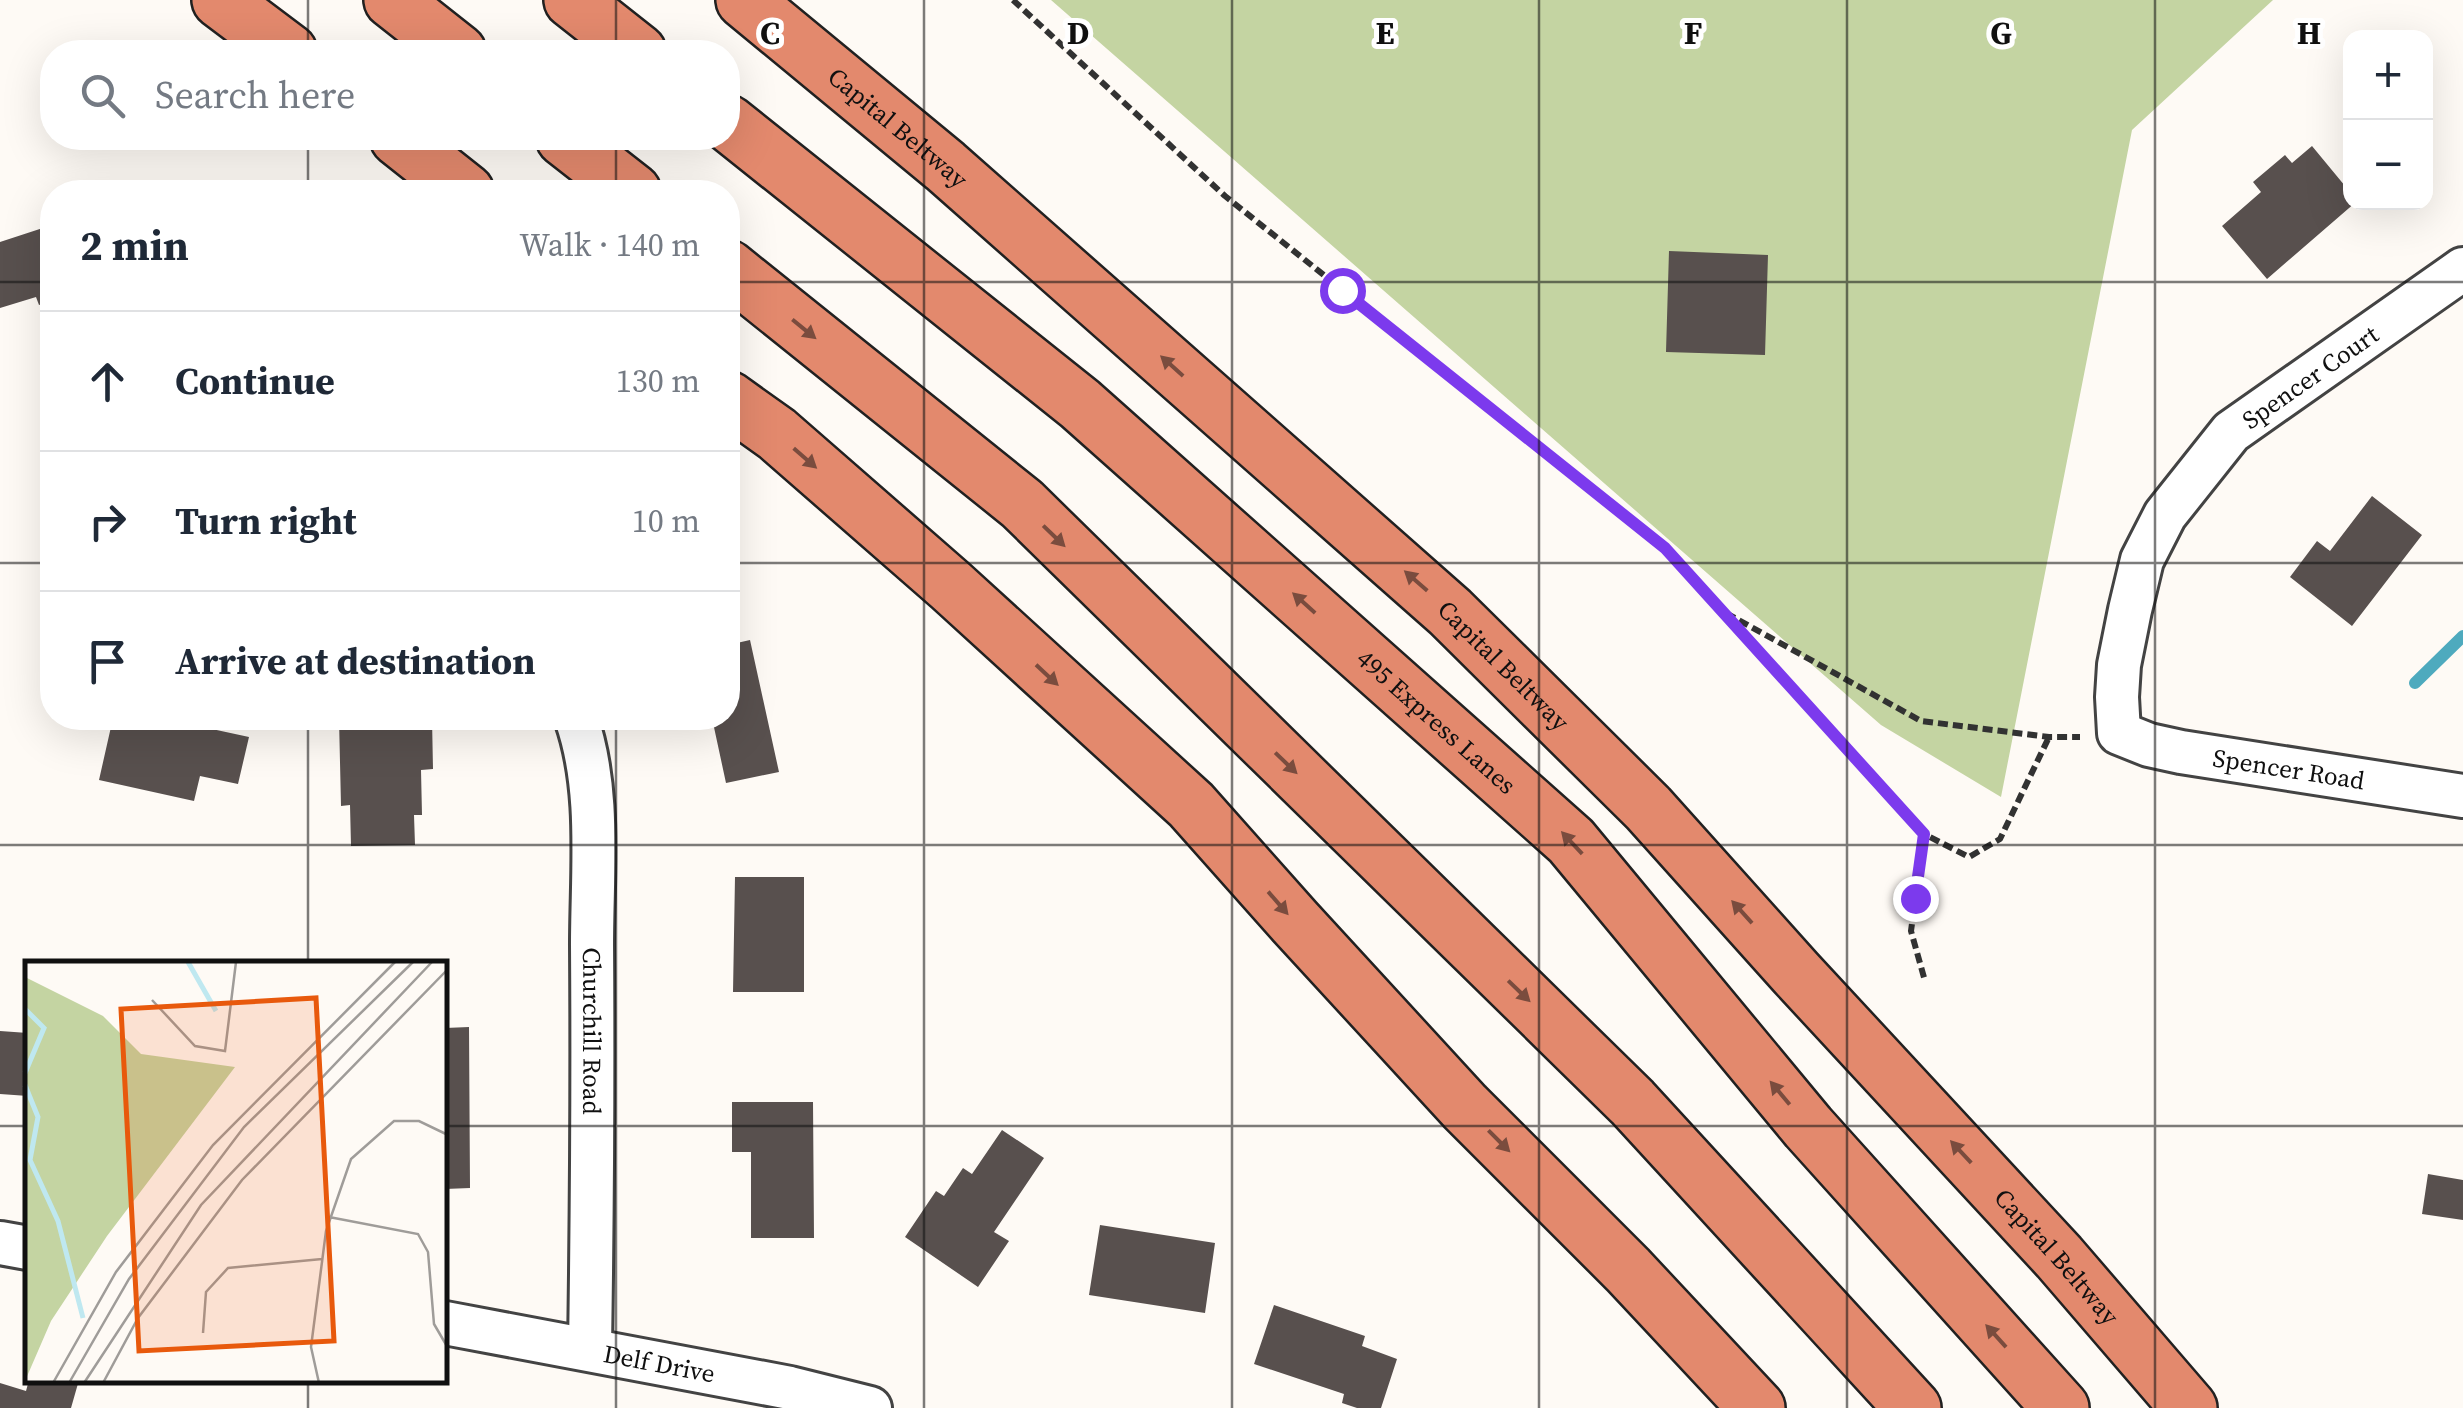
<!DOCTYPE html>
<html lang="en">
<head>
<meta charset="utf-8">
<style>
	body { margin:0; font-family:"Source Serif 4",serif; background:#f6f6f7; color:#1f2937 }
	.controls { position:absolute; right:30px; top:30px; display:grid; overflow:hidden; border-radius:20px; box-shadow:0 10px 40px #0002 }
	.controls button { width:90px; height:90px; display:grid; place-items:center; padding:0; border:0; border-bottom:2px solid #e0e1e3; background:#fff; color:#1f2937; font:50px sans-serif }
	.stop { position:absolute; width:30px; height:30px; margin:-22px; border:8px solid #7c3aed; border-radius:50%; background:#fff }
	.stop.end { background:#7c3aed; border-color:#fff; box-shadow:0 2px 10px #0008 }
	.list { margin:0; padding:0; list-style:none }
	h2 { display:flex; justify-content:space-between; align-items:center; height:130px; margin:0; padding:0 40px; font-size:42px }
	h2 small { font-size:32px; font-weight:400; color:#747a83 }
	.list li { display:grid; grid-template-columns:65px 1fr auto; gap:30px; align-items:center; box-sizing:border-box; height:140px; padding:0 40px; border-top:2px solid #e0e1e3 }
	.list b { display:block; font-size:38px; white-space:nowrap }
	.list em { font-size:32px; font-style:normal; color:#747a83 }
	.icon { flex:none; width:55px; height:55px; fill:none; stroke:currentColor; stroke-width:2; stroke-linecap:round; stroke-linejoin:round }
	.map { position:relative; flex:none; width:2463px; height:1408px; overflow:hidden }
	.search { position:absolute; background:#fff; box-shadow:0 10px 40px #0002; left:40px; top:40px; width:700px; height:110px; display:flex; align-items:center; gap:25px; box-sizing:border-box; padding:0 35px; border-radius:40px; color:#747a83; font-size:38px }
	.panel { position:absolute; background:#fff; box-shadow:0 10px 40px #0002; left:40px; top:180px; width:700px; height:550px; border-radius:40px }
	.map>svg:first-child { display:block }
</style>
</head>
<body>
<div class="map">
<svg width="2463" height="1408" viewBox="0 0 2463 1408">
	<rect width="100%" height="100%" fill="#fefaf5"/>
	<path fill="#c4d4a2" d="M1051 0H2273L2132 130 2001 797 1881 725Z"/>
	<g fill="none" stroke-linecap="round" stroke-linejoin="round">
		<path stroke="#4eaabe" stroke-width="12" d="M2415 683 2463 636"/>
	</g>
	<path fill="#58504e" d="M2312 146 2350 192V202H2356L2267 279 2222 226 2261 192 2253 182 2285 155 2292 163Z
		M52 225V301L39 305 36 297 0 308V242Z
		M1669 251 1768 255 1765 355 1666 352Z
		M2372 496 2422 535 2352 626 2290 577 2317 541 2330 551Z
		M750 640 779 772 726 783 712 718H728V645Z
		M113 718H161L249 737 238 784 200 776 194 801 99 780Z
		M339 718H432L433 769 421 770 422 815H414L415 845 351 846 350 805 341 806Z
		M735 877H804V992H733Z
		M469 1027 470 1188 445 1189V1028Z
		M0 1031 28 1033V1096L0 1094Z
		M732 1102H813L814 1238H751V1152H732Z
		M1002 1130 1044 1158 994 1232 1009 1241 978 1287 905 1237 936 1191 944 1196 963 1168 972 1174Z
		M2428 1174 2463 1180V1220L2422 1214Z
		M1100 1225 1215 1243 1205 1313 1089 1295Z
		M1274 1305 1365 1336 1362 1346 1397 1359 1381 1408H1357L1342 1403 1344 1394 1254 1364Z
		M29 1380H79L71 1408H0V1383L26 1391Z"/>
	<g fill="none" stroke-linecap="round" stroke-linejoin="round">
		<g stroke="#434343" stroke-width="48">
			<g id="street">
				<path id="s1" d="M2463 269 2231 432 2165 515 2142 560 2130 610 2119 665 2117 697 2119 733 2149 745 2181 752 2463 796"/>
				<path id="s2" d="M576 718C601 789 592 870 592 945 593 1079 592 1214 590 1349"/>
				<path d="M0 1243 28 1248"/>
				<path id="s3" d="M445 1323 790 1388 870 1408"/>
			</g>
		</g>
		<g stroke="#212121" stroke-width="60">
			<g id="highway">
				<path d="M220 0 289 52"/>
				<path d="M392 0 458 52"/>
				<path d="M572 0 638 52"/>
				<path id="s4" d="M744 0 945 166 1450 612 1648 808 1796 973 2059 1257 2189 1408"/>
				<path id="s5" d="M728 123 1080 404 1571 841 1808 1127 2061 1408"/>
				<path d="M398 138 466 192"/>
				<path d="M564 138 633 192"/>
				<path d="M728 268 1022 504 1632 1102 1913 1408"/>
				<path d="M728 399 777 434 951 586 1191 805 1295 922 1465 1107 1628 1270 1757 1408"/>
			</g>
		</g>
		<path stroke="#323232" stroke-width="6" stroke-dasharray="10 5" stroke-linecap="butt" d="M1013 0 1225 196 1665 548 1924 834 1969 857 2000 839 2049 737
			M1726 613 1921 721 2049 737H2080
			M1924 835 1911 931 1925 981"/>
		<use href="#street" stroke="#fff" stroke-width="42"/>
		<use href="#highway" stroke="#e3896d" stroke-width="55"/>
	</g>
	<defs><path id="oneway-solid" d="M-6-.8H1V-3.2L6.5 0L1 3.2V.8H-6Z" transform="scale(2.5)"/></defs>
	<g fill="#7a4c3e">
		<use href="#oneway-solid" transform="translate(804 329) rotate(39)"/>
		<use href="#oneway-solid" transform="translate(1172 366) rotate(-138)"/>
		<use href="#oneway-solid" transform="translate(805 458) rotate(41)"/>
		<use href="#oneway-solid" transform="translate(1054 536) rotate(44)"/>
		<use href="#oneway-solid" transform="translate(1416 581) rotate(-139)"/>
		<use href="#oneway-solid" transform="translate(1304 603) rotate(-138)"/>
		<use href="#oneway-solid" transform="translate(1047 675) rotate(43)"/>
		<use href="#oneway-solid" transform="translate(1286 763) rotate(44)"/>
		<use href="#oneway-solid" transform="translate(1572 843) rotate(-133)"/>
		<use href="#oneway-solid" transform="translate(1278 903) rotate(49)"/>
		<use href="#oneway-solid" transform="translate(1742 912) rotate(-132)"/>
		<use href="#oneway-solid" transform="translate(1519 991) rotate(44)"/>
		<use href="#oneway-solid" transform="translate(1780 1093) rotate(-130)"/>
		<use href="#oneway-solid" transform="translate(1499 1141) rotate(45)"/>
		<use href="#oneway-solid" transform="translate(1961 1152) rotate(-133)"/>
		<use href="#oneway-solid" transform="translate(1996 1336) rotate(-132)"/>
	</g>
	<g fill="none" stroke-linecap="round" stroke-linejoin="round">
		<path stroke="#7c3aed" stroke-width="12" d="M1342 290 1665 548 1924 834 1915 898"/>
	</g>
	<path fill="none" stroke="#101010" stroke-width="2.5" stroke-opacity="0.55" d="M308 0V52M616 0V52M924 0V1408M1232 0V1408M1539 0V1408M1847 0V1408M2155 0V1408M308 138V192M616 138V192M0 282H52M728 282H2463M0 563H52M728 563H2463M308 718V963M616 718V1408M0 845H2463M0 1126H28M445 1126H2463M308 1380V1408"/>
	<g text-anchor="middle" stroke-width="10" stroke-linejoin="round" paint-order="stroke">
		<g font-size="25" fill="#101010" stroke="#fff">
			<text dy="9" stroke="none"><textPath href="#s4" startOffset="200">Capital Beltway</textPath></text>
			<text transform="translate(2310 377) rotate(-35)" y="9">Spencer Court</text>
			<text dy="9" stroke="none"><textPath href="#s4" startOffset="1010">Capital Beltway</textPath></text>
			<text dy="9" stroke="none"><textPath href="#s5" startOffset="928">495 Express Lanes</textPath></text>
			<text dy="9" stroke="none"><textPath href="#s1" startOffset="790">Spencer Road</textPath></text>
			<text dy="9" stroke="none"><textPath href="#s2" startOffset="315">Churchill Road</textPath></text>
			<text dy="9" stroke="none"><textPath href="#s4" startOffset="1820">Capital Beltway</textPath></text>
			<text dy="9" stroke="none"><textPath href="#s3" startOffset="218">Delf Drive</textPath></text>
		</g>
	</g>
	<g transform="translate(25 961)">
		<rect width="422" height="422" fill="#fefaf5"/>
		<path d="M0 16 78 55 116 93 210 106 82 275 26 360 0 420Z" fill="#c4d4a2"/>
		<path fill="none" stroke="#bfe8f0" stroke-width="5" d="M163 1 191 50M0 48 19 67 0 112M0 124 13 156 5 199 33 260 58 357"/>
		<path fill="none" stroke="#9f9c99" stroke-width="2.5" d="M127 39 170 85 200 90 211 1M304 256 393 273 403 291 409 363 423 387M178 372 181 331 203 307 297 298M28 422 91 311 188 184 370 1M44 422 104 318 219 166 388 1M59 422 176 244 407 1M78 422 113 357 217 219 423 8M294 422 286 386 301 270 326 198 369 160H394L423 174"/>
		<path fill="#e8590c" fill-opacity="0.15" stroke="#e8590c" stroke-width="5" d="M291 37 309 380 114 390 96 48Z"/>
		<rect width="422" height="422" fill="none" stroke="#101010" stroke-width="5"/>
	</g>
	<g font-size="32" text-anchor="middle" font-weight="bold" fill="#101010" stroke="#fff" stroke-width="10" stroke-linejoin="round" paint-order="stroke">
		<text x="770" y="44">C</text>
		<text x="1078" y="44">D</text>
		<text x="1385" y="44">E</text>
		<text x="1693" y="44">F</text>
		<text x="2001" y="44">G</text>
		<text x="2309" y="44">H</text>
	</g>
</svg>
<div class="controls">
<button>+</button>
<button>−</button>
</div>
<div class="stop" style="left:1342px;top:290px"></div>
<div class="stop end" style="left:1915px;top:898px"></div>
<div class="search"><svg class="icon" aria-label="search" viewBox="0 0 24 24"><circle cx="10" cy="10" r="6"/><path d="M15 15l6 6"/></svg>Search here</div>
<section class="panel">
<h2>2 min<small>Walk · 140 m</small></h2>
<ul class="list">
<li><svg class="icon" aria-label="ahead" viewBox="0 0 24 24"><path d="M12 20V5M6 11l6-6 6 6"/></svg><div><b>Continue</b></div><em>130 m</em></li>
<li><svg class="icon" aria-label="right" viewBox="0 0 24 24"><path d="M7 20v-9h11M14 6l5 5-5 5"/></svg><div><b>Turn right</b></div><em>10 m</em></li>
<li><svg class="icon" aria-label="arrive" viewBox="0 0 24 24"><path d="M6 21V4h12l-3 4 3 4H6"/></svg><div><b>Arrive at destination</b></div></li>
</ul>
</section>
</div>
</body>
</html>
